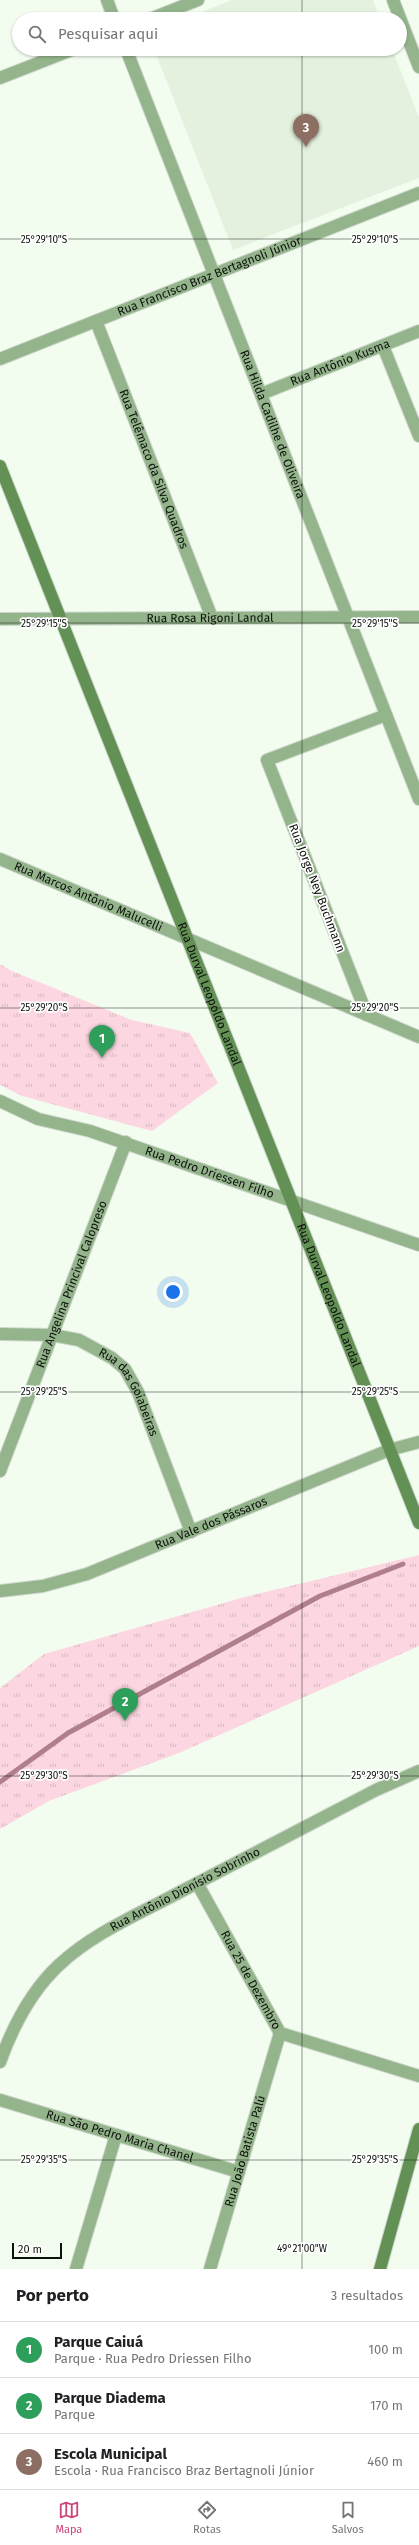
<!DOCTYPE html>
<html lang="pt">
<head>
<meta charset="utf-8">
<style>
	body { margin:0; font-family:"Fira Sans",sans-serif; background:#f6f6f6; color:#202124 }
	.scale { position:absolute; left:12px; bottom:10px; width:50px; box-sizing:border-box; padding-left:4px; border:2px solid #0e120d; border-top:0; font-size:11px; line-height:14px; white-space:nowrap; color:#0e120d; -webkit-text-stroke:3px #fff; paint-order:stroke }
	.you { position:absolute; left:173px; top:1292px; width:14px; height:14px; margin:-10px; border:3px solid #fff; border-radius:50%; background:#1a73e8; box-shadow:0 0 0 6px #1a73e833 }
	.badge { display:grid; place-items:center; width:26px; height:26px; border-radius:50%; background:#cd437b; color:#fff; font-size:13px; font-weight:700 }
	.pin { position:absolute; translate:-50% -33px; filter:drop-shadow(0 1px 2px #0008) }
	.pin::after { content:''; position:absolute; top:21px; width:14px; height:12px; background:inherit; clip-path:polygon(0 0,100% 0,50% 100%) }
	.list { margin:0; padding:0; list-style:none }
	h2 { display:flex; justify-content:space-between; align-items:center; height:52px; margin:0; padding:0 16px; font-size:17px }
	h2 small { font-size:13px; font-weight:400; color:#757577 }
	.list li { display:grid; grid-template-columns:26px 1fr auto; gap:12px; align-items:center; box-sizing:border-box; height:56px; padding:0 16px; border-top:1px solid #e0e0e0 }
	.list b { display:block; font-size:15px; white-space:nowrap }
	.list p { margin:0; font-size:13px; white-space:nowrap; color:#757577 }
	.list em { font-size:13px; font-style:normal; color:#757577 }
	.icon { flex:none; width:22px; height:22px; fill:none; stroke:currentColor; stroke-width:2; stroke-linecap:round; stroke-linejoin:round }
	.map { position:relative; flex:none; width:419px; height:2269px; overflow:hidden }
	.search { position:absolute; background:#fff; box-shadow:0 1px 3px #0004; left:12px; right:12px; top:12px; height:44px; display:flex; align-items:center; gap:10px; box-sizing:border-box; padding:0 14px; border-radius:22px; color:#757577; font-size:15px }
	.sheet { height:220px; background:#fff }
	nav { display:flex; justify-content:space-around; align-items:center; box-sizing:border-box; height:56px; border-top:1px solid #e0e0e0; background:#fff; font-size:11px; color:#757577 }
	nav a { display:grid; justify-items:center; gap:2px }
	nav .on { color:#cd437b }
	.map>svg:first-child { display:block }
</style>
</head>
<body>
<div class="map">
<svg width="419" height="2269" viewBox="0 0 419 2269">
	<defs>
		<pattern id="park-tufts" width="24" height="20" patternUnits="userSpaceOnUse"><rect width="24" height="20" fill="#fcd7e1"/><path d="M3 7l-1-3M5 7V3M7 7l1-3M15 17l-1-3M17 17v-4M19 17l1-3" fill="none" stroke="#d7b8c0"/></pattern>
	</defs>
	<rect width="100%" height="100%" fill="#f2fdf0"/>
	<path fill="#e3f1de" d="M232 0H373L380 19H184Z
		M154 49H392L419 117V178L233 250Z"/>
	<path fill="url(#park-tufts)" d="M0 964 12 971 132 1020 190 1033 218 1083 152 1131 22 1096 0 1085Z
		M419 1555V1646L179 1753 49 1801 0 1829V1688L44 1654 245 1597Z"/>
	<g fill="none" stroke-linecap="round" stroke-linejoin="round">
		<path stroke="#b07f8d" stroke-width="5" d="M0 1782 68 1733 320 1596 403 1564"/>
		<g stroke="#ced7cc" stroke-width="14">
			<g id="street">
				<path d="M107 0 114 19"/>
				<path d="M393 0 419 67"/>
				<path d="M150 19 198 0"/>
				<path id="s1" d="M126 49 419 799"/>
				<path d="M0 78 74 49"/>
				<path id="s2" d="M96 321 212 618"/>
				<path d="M383 346 419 436"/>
				<path id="s3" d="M0 359 419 193"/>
				<path id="s4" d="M261 394 419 331"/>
				<path id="s5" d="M0 619 419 617"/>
				<path id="s6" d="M0 859 419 1037"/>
				<path d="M367 1015 267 760 386 715"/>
				<path id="s7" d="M0 1101 38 1119 90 1131 419 1245"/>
				<path id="s8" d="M0 1334 52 1335 79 1340 112 1358 125 1369 138 1392 191 1532"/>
				<path id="s9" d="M0 1471 126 1142"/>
				<path id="s10" d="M0 1591 43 1586 87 1574 389 1450 419 1442"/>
				<path id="s11" d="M197 1883 280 2033 419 2076"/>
				<path id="s12" d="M0 2062C13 2026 31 1991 59 1965 93 1933 139 1914 180 1892 245 1858 310 1824 376 1790L419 1771"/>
				<path id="s13" d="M0 2100 239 2172"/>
				<path d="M76 2269 116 2135"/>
				<path id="s14" d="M210 2269 280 2033"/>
			</g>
		</g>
		<g stroke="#ced7cc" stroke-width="14">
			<g id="secondary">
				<path id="s15" d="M0 466 419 1523"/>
				<path d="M380 2269 419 2129"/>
			</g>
		</g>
		<use href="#street" stroke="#94b48b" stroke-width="12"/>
		<use href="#secondary" stroke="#639155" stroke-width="12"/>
	</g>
	<path fill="none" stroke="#0e120d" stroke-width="1" stroke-opacity="0.45" d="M302 0V19M302 49V2269M0 239H419M0 623H419M0 1008H419M0 1392H419M0 1776H419M0 2160H419"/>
	<g text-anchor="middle" stroke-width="3.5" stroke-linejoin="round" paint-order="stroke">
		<g font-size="12" fill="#0e120d" stroke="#fff">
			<text dy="4" stroke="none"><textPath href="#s3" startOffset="225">Rua Francisco Braz Bertagnoli Júnior</textPath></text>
			<text dy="4" stroke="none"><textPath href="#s4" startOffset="85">Rua Antônio Kusma</textPath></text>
			<text dy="4" stroke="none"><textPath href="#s1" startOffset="403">Rua Hilda Cadilhe de Oliveira</textPath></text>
			<text dy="4" stroke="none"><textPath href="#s2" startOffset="159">Rua Telêmaco da Silva Quadros</textPath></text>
			<text dy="4" stroke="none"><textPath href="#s5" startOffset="210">Rua Rosa Rigoni Landal</textPath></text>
			<text transform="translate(317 888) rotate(69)" y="4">Rua Jorge Ney Buchmann</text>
			<text dy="4" stroke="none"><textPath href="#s6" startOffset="96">Rua Marcos Antônio Malucelli</textPath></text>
			<text dy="4" stroke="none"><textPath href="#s15" startOffset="568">Rua Durval Leopoldo Landal</textPath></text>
			<text dy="4" stroke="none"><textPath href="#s7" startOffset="222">Rua Pedro Driessen Filho</textPath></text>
			<text dy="4" stroke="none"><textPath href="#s9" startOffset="200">Rua Angelina Princival Calopreso</textPath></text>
			<text dy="4" stroke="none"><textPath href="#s15" startOffset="892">Rua Durval Leopoldo Landal</textPath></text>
			<text dy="4" stroke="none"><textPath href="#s8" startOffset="155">Rua das Goiabeiras</textPath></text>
			<text dy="4" stroke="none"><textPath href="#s10" startOffset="223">Rua Vale dos Pássaros</textPath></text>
			<text dy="4" stroke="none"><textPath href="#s12" startOffset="262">Rua Antônio Dionísio Sobrinho</textPath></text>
			<text dy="4" stroke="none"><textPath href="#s11" startOffset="111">Rua 25 de Dezembro</textPath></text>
			<text dy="4" stroke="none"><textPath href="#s13" startOffset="125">Rua São Pedro Maria Chanel</textPath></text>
			<text dy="4" stroke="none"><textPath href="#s14" startOffset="123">Rua João Batista Palú</textPath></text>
		</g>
	</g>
	<g font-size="10" text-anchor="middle" fill="#0e120d" stroke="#fff" stroke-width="3.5" stroke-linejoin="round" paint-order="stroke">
		<text x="44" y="243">25°29'10"S</text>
		<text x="375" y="243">25°29'10"S</text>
		<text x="44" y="627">25°29'15"S</text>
		<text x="375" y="627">25°29'15"S</text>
		<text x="44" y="1011">25°29'20"S</text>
		<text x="375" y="1011">25°29'20"S</text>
		<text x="44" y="1395">25°29'25"S</text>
		<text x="375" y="1395">25°29'25"S</text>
		<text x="44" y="1779">25°29'30"S</text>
		<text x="375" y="1779">25°29'30"S</text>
		<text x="44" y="2163">25°29'35"S</text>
		<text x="375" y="2163">25°29'35"S</text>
		<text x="302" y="2252">49°21'00"W</text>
	</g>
</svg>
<div class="scale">20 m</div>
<div class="you"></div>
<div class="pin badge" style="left:102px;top:1058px;background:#2e9e5b">1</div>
<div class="pin badge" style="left:125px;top:1721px;background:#2e9e5b">2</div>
<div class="pin badge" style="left:306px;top:147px;background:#8d6e63">3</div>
<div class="search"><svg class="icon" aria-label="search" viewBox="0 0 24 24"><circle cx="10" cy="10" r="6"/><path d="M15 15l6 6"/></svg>Pesquisar aqui</div>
</div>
<section class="sheet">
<h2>Por perto<small>3 resultados</small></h2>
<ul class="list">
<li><span class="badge" style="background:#2e9e5b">1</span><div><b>Parque Caiuá</b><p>Parque · Rua Pedro Driessen Filho</p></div><em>100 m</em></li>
<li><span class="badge" style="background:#2e9e5b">2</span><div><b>Parque Diadema</b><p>Parque</p></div><em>170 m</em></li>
<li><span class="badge" style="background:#8d6e63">3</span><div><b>Escola Municipal</b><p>Escola · Rua Francisco Braz Bertagnoli Júnior</p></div><em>460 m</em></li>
</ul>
</section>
<nav>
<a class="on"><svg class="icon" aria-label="map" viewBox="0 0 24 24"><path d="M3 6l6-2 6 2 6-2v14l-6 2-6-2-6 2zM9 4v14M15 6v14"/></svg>Mapa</a>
<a><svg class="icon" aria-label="directions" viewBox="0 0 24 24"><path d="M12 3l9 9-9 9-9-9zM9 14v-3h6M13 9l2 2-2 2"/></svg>Rotas</a>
<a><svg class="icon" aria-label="saved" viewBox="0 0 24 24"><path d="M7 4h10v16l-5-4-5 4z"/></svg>Salvos</a>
</nav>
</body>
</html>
